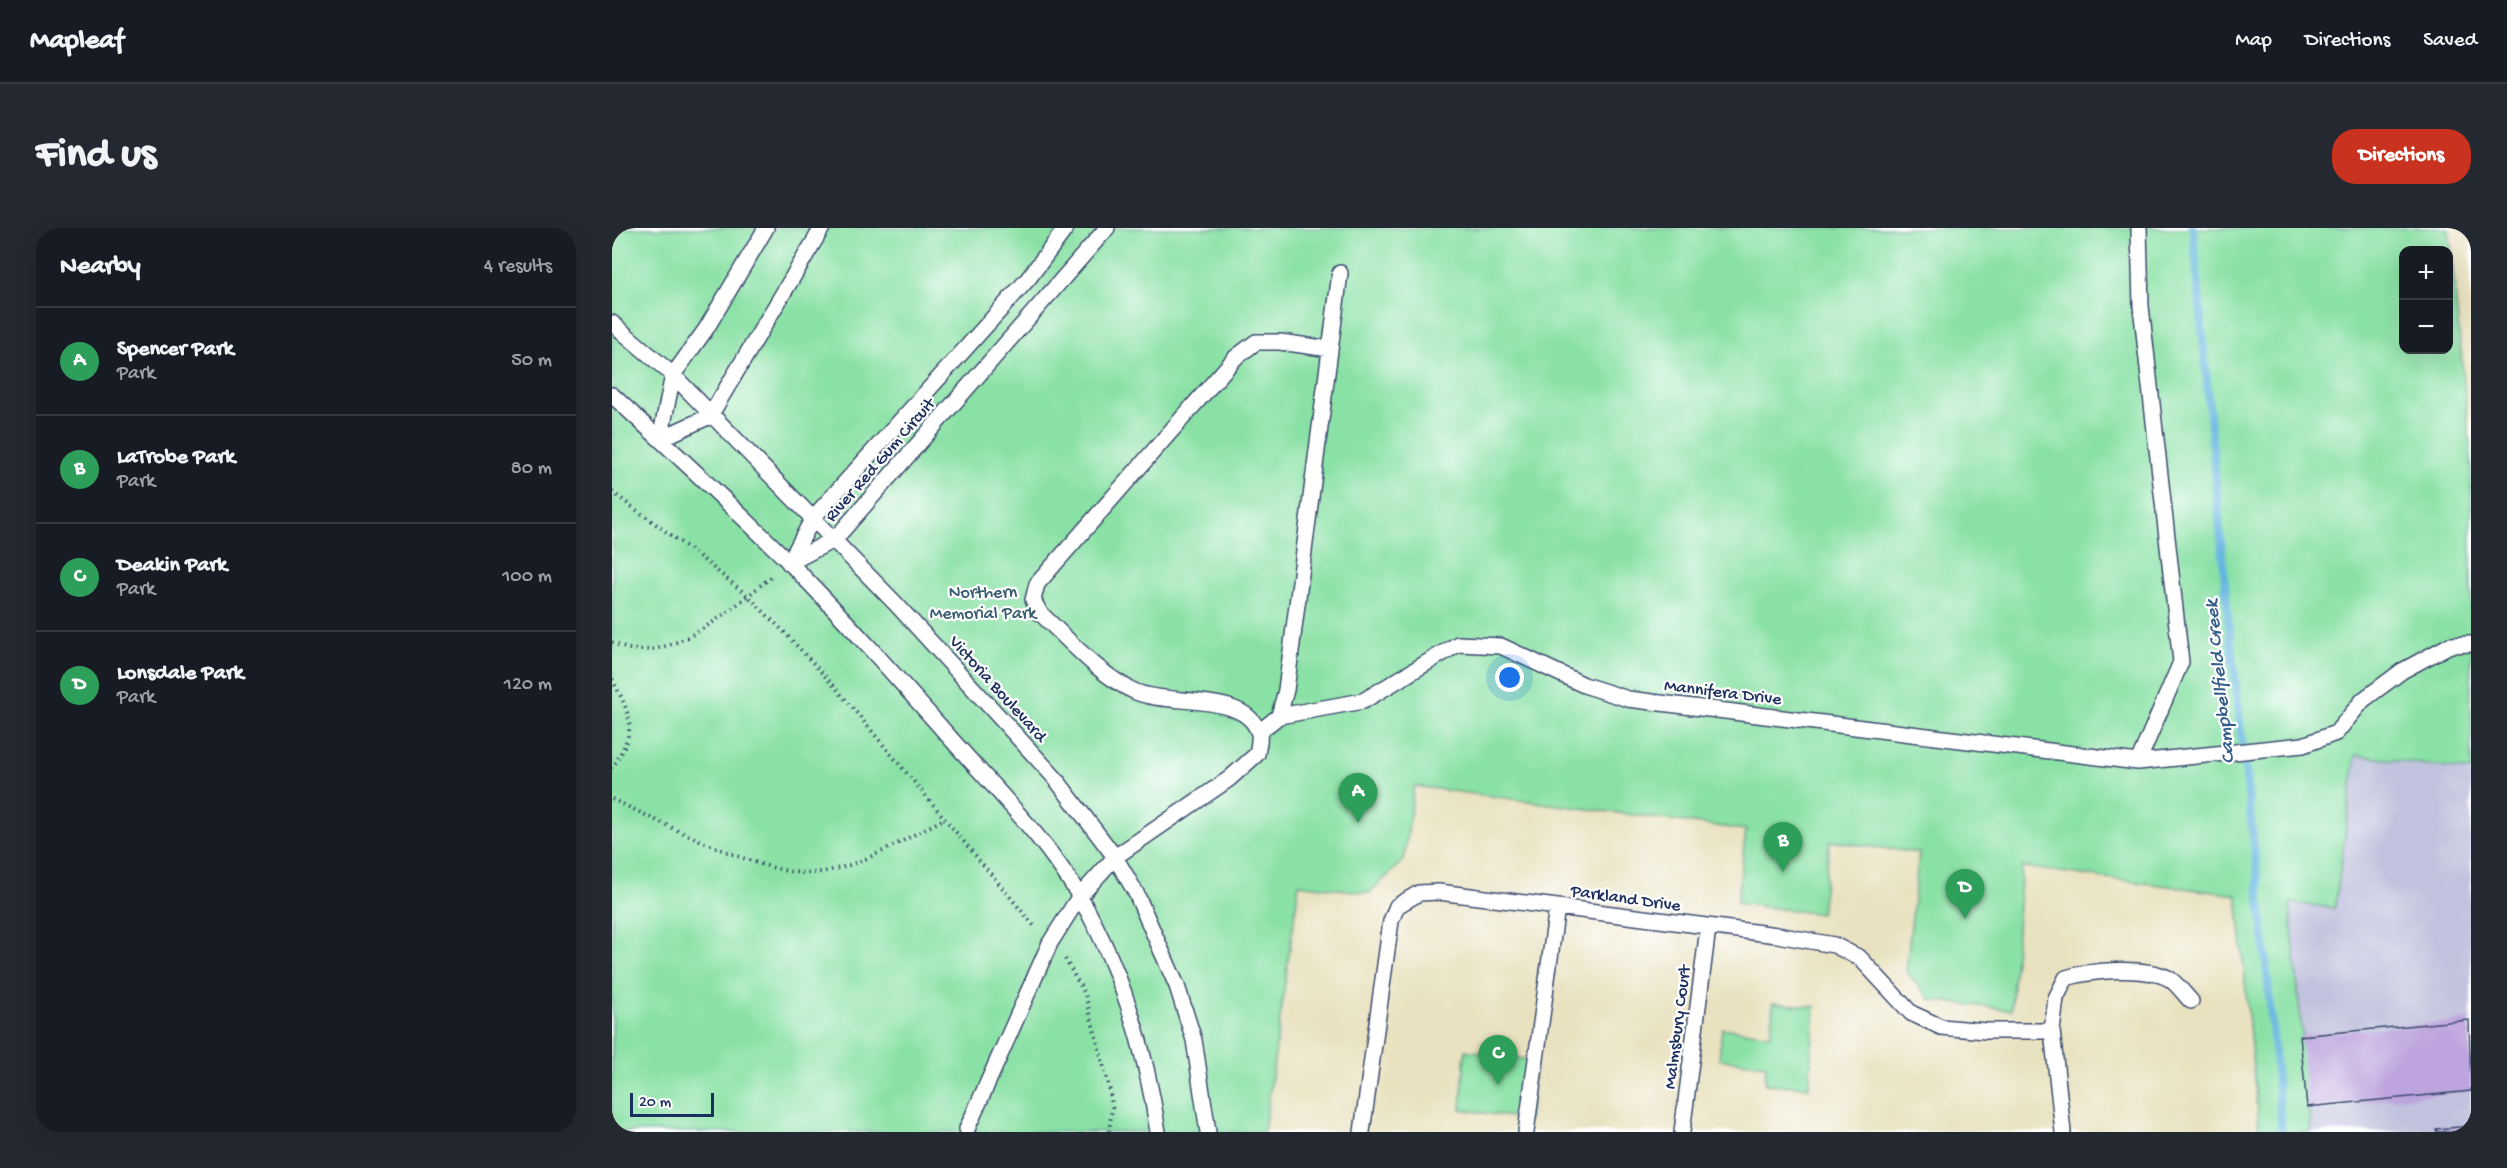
<!DOCTYPE html>
<html lang="en">
<head>
<meta charset="utf-8">
<style>
	body { margin:0; font-family:"Gochi Hand",sans-serif; background:#242831; color:#f1f3f6 }
	.controls { position:absolute; right:18px; top:18px; display:grid; overflow:hidden; border-radius:12px; box-shadow:0 6px 24px #0002 }
	.controls button { width:54px; height:54px; display:grid; place-items:center; padding:0; border:0; border-bottom:2px solid #363941; background:#171b24; color:#f1f3f6; font:30px sans-serif }
	.scale { position:absolute; left:18px; bottom:15px; width:84px; box-sizing:border-box; padding-left:6px; border:3px solid #1b2f5e; border-top:0; font-size:16px; line-height:21px; white-space:nowrap; color:#1b2f5e; -webkit-text-stroke:4px #fff; paint-order:stroke }
	.you { position:absolute; left:898px; top:450px; width:21px; height:21px; margin:-15px; border:4px solid #fff; border-radius:50%; background:#1a73e8; box-shadow:0 0 0 9px #1a73e833 }
	.badge { display:grid; place-items:center; width:39px; height:39px; border-radius:50%; background:#c8321e; color:#fff; font-size:20px; font-weight:700 }
	.pin { position:absolute; translate:-50% -50px; filter:drop-shadow(0 2px 3px #0008) }
	.pin::after { content:''; position:absolute; top:32px; width:21px; height:18px; background:inherit; clip-path:polygon(0 0,100% 0,50% 100%) }
	.list { margin:0; padding:0; list-style:none }
	h2 { display:flex; justify-content:space-between; align-items:center; height:78px; margin:0; padding:0 24px; font-size:26px }
	h2 small { font-size:20px; font-weight:400; color:#9ea1a6 }
	.list li { display:grid; grid-template-columns:39px 1fr auto; gap:18px; align-items:center; box-sizing:border-box; height:108px; padding:0 24px; border-top:2px solid #363941 }
	.list b { display:block; font-size:22px; white-space:nowrap }
	.list p { margin:0; font-size:20px; white-space:nowrap; color:#9ea1a6 }
	.list em { font-size:20px; font-style:normal; color:#9ea1a6 }
	.map { position:relative; flex:none; width:1859px; height:904px; overflow:hidden; border-radius:24px }
	header { display:flex; align-items:center; gap:36px; box-sizing:border-box; height:84px; padding:0 30px; background:#171b24; border-bottom:2px solid #363941 }
	header strong { font-size:28px }
	nav { display:flex; gap:33px; margin-inline-start:auto; font-size:21px }
	.intro { display:flex; align-items:center; justify-content:space-between; box-sizing:border-box; height:144px; padding:0 36px }
	h1 { margin:0; font-size:42px }
	.button { padding:15px 27px; border-radius:24px; background:#c8321e; color:#fff; font-size:21px; font-weight:700 }
	main { display:flex; gap:36px; padding:0 36px }
	aside { flex:1; background:#171b24; border-radius:24px; box-shadow:0 6px 24px #0002 }
	.map>svg:first-child { display:block }
</style>
</head>
<body>
<header>
<strong>Mapleaf</strong>
<nav><a>Map</a><a>Directions</a><a>Saved</a></nav>
</header>
<div class="intro"><h1>Find us</h1><a class="button">Directions</a></div>
<main>
<aside>
<h2>Nearby<small>4 results</small></h2>
<ul class="list">
<li><span class="badge" style="background:#2e9e5b">A</span><div><b>Spencer Park</b><p>Park</p></div><em>50 m</em></li>
<li><span class="badge" style="background:#2e9e5b">B</span><div><b>LaTrobe Park</b><p>Park</p></div><em>80 m</em></li>
<li><span class="badge" style="background:#2e9e5b">C</span><div><b>Deakin Park</b><p>Park</p></div><em>100 m</em></li>
<li><span class="badge" style="background:#2e9e5b">D</span><div><b>Lonsdale Park</b><p>Park</p></div><em>120 m</em></li>
</ul>
</aside>
<div class="map">
<svg width="1859" height="904" viewBox="0 0 1859 904">
	<rect width="100%" height="100%" fill="#fff"/>
	<filter id="ink" filterUnits="userSpaceOnUse"><feTurbulence type="fractalNoise" baseFrequency=".0167" numOctaves="2"/><feDisplacementMap in="SourceGraphic" scale="12" xChannelSelector="R" yChannelSelector="G"/><feConvolveMatrix kernelMatrix="1 2 1 2 8 2 1 2 1" color-interpolation-filters="sRGB"/></filter>
	<filter id="wash" filterUnits="userSpaceOnUse"><feTurbulence type="fractalNoise" baseFrequency=".008" numOctaves="4" result="noise"/><feDisplacementMap in="SourceGraphic" scale="24" xChannelSelector="R" yChannelSelector="G"/><feGaussianBlur stdDeviation="1.35" result="paint"/><feColorMatrix in="noise" values="0 0 0 0 0 0 0 0 0 0 0 0 0 0 0 0 0 1.4 0 .05"/><feComposite in="paint" operator="in"/></filter>
	<g filter="url(#wash)">
		<rect width="100%" height="100%" fill="#e9e2c0"/>
		<path fill="#c1c2dd" d="M1744 527 1859 543V904H1699L1678 674 1723 680Z"/>
		<path fill="#89e1a5" stroke="#528882" stroke-width="1.5" fill-rule="evenodd" d="M0 0H1837L1859 228V543L1744 527 1723 680 1678 675 1699 904H1647L1625 667 1410 639 1399 782 1319 772 1294 743 1307 625 1218 613 1209 686 1125 675 1134 602 802 558 792 632 757 665 687 656 652 904H0ZM1792 22H1836V122H1792Z
			M1161 775 1203 779 1197 859 1153 856 1154 837 1107 831 1110 800 1159 807Z
			M853 822 924 833 917 892 849 881Z"/>
		<g fill="none" stroke-linecap="round" stroke-linejoin="round">
			<path stroke="#64b5df" stroke-width="8" d="M1581 0 1616 388 1649 681 1670 904"/>
		</g>
		<g id="blocks">
			<path fill="#bea4de" d="M1857 792 1859 863 1695 879 1688 808Z
				M1859 898V904H1825L1824 901Z"/>
		</g>
	</g>
	<g filter="url(#ink)">
		<use href="#blocks" fill-opacity="0" stroke="#3a4a6d" stroke-width="1.5"/>
		<g fill="none" stroke-linecap="round" stroke-linejoin="round">
			<g stroke="#3a4a6d" stroke-width="18">
				<path id="service" d="M0 95 61 147 284 376 443 550 503 629 524 665 565 758 582 812 596 904
					M0 167C60 222 120 278 178 335 234 392 287 452 340 512 384 562 434 611 468 669 509 741 534 822 546 904
					M48 211 98 188 210 0
					M48 211 61 147 94 101 154 0
					M177 335 223 311 495 0
					M177 335 201 290 416 51 454 0
					M667 488 751 473 846 416 889 418 972 457 1016 471 1526 534 1691 517 1724 505 1751 472 1790 443 1838 417 1859 416
					M647 504 667 488 674 462 728 45
					M1526 534 1569 434 1529 78 1527 0
					M355 901 438 715 467 669 503 629 617 551 645 526C646 519 649 509 646 503 632 464 557 478 524 464 490 450 455 410 428 385L421 372 425 356 623 130 644 114H668L718 121
					M750 904 779 693 785 678 807 665 827 664 1165 707 1222 717 1248 730 1299 785 1329 799 1374 803H1440
					M914 904 945 679
					M1070 904 1096 700
					M1451 904 1440 803 1444 770 1454 750C1479 742 1532 738 1556 750 1564 754 1572 766 1579 773"/>
			</g>
			<path stroke="#3a4a6d" stroke-width="4" stroke-dasharray="1.5 4.5" stroke-linecap="butt" d="M0 264 83 325 136 368 175 407 223 459 423 699
				M0 414C51 445 123 378 160 348
				M0 451C21 491 25 501 0 540
				M0 571C47 593 153 649 201 645 247 641 292 611 332 591
				M453 731 473 766 498 863 500 879 497 904"/>
			<use href="#service" stroke="#fff" stroke-width="15"/>
		</g>
	</g>
	<g text-anchor="middle" stroke-width="4.5" stroke-linejoin="round" paint-order="stroke">
		<g font-size="18" fill="#1b2f5e" stroke="#fff">
			<text transform="translate(267 231) rotate(-49)" y="6">River Red Gum Circuit</text>
			<text transform="translate(387 460) rotate(48)" y="6">Victoria Boulevard</text>
			<text transform="translate(1111 463) rotate(7)" y="6">Mannifera Drive</text>
			<text transform="translate(1014 669) rotate(8)" y="6">Parkland Drive</text>
			<text transform="translate(1064 799) rotate(-83)" y="6">Malmsbury Court</text>
		</g>
		<g font-size="18" fill="#365c70" stroke="#fff">
			<text x="371" y="369">Northern<tspan x="371" dy="21">Memorial Park</tspan></text>
		</g>
		<g font-size="20" font-style="italic" fill="#355e8b" stroke="#fff">
			<text transform="translate(1606 454) rotate(-96)" y="7">Campbellfield Creek</text>
		</g>
	</g>
</svg>
<div class="controls">
<button>+</button>
<button>−</button>
</div>
<div class="scale">20 m</div>
<div class="you"></div>
<div class="pin badge" style="left:746px;top:595px;background:#2e9e5b">A</div>
<div class="pin badge" style="left:1171px;top:644px;background:#2e9e5b">B</div>
<div class="pin badge" style="left:886px;top:857px;background:#2e9e5b">C</div>
<div class="pin badge" style="left:1353px;top:691px;background:#2e9e5b">D</div>
</div>
</main>
</body>
</html>
